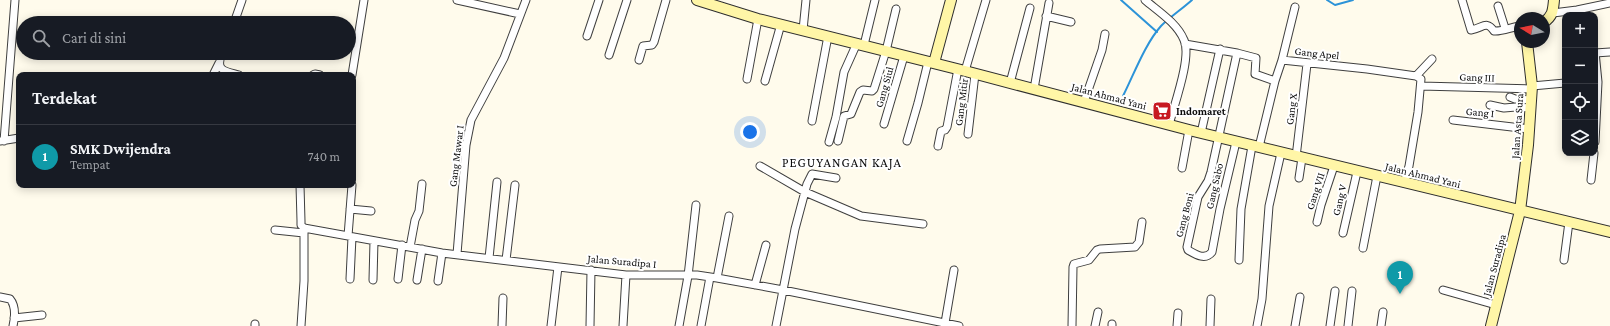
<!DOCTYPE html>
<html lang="id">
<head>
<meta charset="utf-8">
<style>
	body { margin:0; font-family:"Crimson Pro",serif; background:#242831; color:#f1f3f6 }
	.controls { position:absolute; right:12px; top:12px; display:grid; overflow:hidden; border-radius:8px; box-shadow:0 2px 10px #0003 }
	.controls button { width:36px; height:36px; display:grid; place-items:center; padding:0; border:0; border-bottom:1px solid #363941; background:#171b24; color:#f1f3f6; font:20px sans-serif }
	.compass { position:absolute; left:1514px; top:12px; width:36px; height:36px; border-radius:50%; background:#171b24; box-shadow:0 2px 10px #0003; rotate:280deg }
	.you { position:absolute; left:750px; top:132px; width:14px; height:14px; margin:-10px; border:3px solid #fff; border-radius:50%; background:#1a73e8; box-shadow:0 0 0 6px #1a73e833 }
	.badge { display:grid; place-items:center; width:26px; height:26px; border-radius:50%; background:#7c3aed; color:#fff; font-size:13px; font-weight:700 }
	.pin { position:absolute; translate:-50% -33px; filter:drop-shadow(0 1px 2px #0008) }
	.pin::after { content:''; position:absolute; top:21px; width:14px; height:12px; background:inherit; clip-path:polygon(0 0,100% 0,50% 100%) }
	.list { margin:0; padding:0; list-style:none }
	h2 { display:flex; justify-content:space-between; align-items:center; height:52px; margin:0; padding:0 16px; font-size:17px }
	h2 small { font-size:13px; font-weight:400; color:#9ea1a6 }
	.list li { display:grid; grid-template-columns:26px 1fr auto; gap:12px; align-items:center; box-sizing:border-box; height:64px; padding:0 16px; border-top:1px solid #363941 }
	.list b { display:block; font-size:15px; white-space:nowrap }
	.list p { margin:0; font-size:13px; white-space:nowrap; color:#9ea1a6 }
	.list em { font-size:13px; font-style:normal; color:#9ea1a6 }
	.icon { flex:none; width:22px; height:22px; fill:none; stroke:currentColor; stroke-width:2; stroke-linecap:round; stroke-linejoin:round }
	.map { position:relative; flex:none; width:1610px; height:326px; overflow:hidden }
	.search { position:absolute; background:#171b24; box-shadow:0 2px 10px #0003; left:16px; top:16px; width:340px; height:44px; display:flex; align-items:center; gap:10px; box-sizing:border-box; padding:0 14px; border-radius:22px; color:#9ea1a6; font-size:15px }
	.panel { position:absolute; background:#171b24; box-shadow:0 2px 10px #0003; left:16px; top:72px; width:340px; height:116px; border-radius:8px }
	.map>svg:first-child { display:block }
</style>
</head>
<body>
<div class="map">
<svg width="1610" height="326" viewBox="0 0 1610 326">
	<rect width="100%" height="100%" fill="#fffbec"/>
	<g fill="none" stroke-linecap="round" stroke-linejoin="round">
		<path stroke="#2c93d8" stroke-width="2" d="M1121 0 1157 32
			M1327 0 1335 5 1353 0
			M1123 96C1134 74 1145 44 1161 26 1170 17 1182 9 1192 0"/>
		<g stroke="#3f3f3f" stroke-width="9">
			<path id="street" d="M457 0 520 14
				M1145 0C1158 11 1177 23 1184 40 1192 57 1174 105 1169 125
				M1462 0 1471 30C1483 28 1486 20 1494 31 1501 32 1512 27 1520 26
				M1498 6 1505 28
				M1553 13 1577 10 1610 3
				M1046 16 1071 22
				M234 23 242 0
				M803 30 806 0
				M587 36 599 0
				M1185 44 1237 53 1211 172 1208 181 1198 197 1187 247 1188 250C1195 254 1205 261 1212 252L1220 209 1236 142
				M864 45 875 0
				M1595 52 1598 82 1595 142
				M222 53C215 71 224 71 239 75
				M1237 53 1256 58 1255 74 1275 81
				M1595 53 1610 52
				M609 55 627 0
				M639 60 643 46 652 45 654 42 666 0
				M1282 60 1367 69 1416 76 1421 79 1418 112 1409 166 1404 183
				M965 71 986 0
				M213 75 219 63
				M313 75 315 74 320 75
				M352 75 364 0
				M1416 76 1432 59
				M747 79 758 19
				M765 81 781 24
				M1010 83 1030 8
				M1421 86 1531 89
				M1532 86 1565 83
				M1034 89 1049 3
				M1510 97 1515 99 1531 100
				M1084 102 1102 50 1105 34
				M1490 105 1504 108 1516 107 1531 108
				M1453 120 1529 129
				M812 121 828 36
				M884 124 904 56
				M1201 133 1220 49
				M968 134 975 74
				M0 141 19 138
				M4 141 15 0
				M838 141 844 116 851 114 860 92 863 90 872 91 874 89 886 51 896 9
				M907 141 918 103 928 62
				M829 142 836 117 844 72 857 43
				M938 146 941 131 945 130 947 127 958 69
				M1259 147 1275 81 1282 60 1295 7
				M1296 157 1307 64
				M760 166 805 192 861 216 923 224
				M1182 168 1189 130
				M1299 178 1302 158
				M1591 180 1594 153
				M300 185 301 221V225L304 228
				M350 209 371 211
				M1317 222 1321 205 1334 166
				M304 228 442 253 626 275H697L717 278 783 290 959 326
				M275 230 304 233
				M1343 233 1357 172
				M348 236 352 185
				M410 247 415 220 419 211 422 184
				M1363 248 1377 176
				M457 254 466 145 471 120 504 58 526 0
				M489 258 497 182
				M506 260 515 185
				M1239 260 1241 209 1252 146
				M1564 260 1569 222
				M717 278 729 216
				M350 279 352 237
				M398 279 402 245
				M373 280 374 241
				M417 280 422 249
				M438 281 442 253
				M755 285 766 245
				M1443 290 1496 305
				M0 297 10 299C16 306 15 317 13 326
				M14 318 42 315
				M945 323 954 270
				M255 326V324
				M301 326 304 281V228
				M502 326 503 298
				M551 326 558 267
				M590 326 591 270
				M623 326 626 275
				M679 326 688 276 696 205
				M701 326 710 277
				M776 326 795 229 807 184 812 174 836 178
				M1072 326 1073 267 1074 264 1089 260 1097 250 1100 249 1135 247 1139 242 1142 222
				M1095 326 1098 312
				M1112 326V324
				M1177 326 1178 313
				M1210 326 1211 299
				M1257 326 1262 299 1269 206 1281 153
				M1295 326 1300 297
				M1330 326 1335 291
				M1348 326 1352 291
				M1381 326 1383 312"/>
		</g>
		<g stroke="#2e2e2e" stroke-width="12">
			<path id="secondary" d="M697 0 758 19 965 71 1189 130 1610 232
				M1544 22C1553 16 1553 10 1554 0
				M934 63 951 0
				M1491 326 1520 211 1528 145 1532 86 1527 42"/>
		</g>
		<use href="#street" stroke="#fff" stroke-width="7"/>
		<use href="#secondary" stroke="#fff6a7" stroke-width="10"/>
	</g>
	<defs>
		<g id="supermarket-square" transform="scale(1)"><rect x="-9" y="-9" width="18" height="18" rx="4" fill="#c71921" stroke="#fff"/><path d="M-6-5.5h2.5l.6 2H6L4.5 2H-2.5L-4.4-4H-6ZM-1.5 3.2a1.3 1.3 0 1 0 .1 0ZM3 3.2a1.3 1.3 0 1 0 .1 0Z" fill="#fff"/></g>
	</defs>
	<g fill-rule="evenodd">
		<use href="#supermarket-square" x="1162" y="111"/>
	</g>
	<g text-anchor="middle" stroke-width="4" stroke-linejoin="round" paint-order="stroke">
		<g font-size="11" fill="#0c0c0c" stroke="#fff">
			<text transform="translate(1317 53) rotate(6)" y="4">Gang Apel</text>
			<text transform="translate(1477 77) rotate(2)" y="4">Gang III</text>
			<text transform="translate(884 87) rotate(-74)" y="4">Gang Siul</text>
			<text transform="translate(1109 96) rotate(15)" y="4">Jalan Ahmad Yani</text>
			<text transform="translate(961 102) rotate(-83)" y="4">Gang Mitir</text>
			<text transform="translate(1291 109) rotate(-83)" y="4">Gang X</text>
			<text transform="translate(1480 112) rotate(5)" y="4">Gang I</text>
			<text transform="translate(1517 126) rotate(-86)" y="4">Jalan Asta Sura</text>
			<text transform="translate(456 156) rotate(-83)" y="4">Gang Mawar I</text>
			<text transform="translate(1423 175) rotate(14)" y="4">Jalan Ahmad Yani</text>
			<text transform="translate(1214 186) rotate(-77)" y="4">Gang Sabo</text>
			<text transform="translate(1315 191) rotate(-72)" y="4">Gang VII</text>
			<text transform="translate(1339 200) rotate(-77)" y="4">Gang V</text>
			<text transform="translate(1184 215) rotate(-75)" y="4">Gang Boni</text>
			<text transform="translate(622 261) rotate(5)" y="4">Jalan Suradipa I</text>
			<text transform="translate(1494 265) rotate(-75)" y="4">Jalan Suradipa</text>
		</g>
		<g font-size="11" font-weight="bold" fill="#0c0c0c" stroke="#fff" text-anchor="start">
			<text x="1176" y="115">Indomaret</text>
		</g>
		<g font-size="13" letter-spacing="1" fill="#0c0c0c" stroke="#fff">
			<text x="842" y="167">PEGUYANGAN KAJA</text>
		</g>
	</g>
</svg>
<div class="controls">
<button>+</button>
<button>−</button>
<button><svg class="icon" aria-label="locate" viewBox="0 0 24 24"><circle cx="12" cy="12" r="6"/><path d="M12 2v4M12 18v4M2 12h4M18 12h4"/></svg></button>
<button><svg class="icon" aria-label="layers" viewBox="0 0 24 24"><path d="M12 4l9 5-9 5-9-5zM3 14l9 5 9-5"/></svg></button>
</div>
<svg class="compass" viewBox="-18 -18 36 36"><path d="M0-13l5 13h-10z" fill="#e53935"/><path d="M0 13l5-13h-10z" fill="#9ea1a6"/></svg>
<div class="you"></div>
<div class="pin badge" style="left:1400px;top:294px;background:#0f9aa8">1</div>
<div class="search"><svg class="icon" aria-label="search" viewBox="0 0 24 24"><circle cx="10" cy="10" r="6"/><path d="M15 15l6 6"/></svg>Cari di sini</div>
<section class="panel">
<h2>Terdekat<small></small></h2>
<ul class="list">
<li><span class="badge" style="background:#0f9aa8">1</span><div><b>SMK Dwijendra</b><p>Tempat</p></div><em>740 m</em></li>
</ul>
</section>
</div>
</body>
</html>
